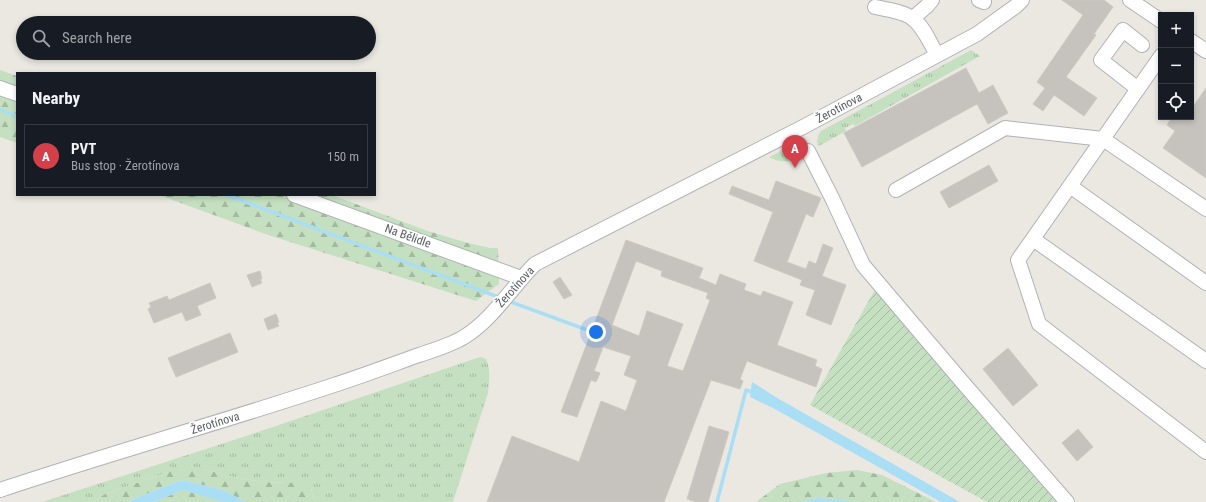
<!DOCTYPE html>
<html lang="en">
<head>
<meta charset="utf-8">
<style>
	body { margin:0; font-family:"Roboto Condensed",sans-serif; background:#20242c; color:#f1f3f6 }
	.controls { position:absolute; right:12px; top:12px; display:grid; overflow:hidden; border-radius:0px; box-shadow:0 2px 6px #0003 }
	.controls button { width:36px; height:36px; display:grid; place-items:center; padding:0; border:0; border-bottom:1px solid #363941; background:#171b24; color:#f1f3f6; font:20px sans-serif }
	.you { position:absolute; left:596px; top:332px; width:14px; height:14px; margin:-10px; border:3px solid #fff; border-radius:50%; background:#1a73e8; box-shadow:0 0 0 6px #1a73e833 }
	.badge { display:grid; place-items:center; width:26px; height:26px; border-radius:50%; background:#d3404a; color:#fff; font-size:13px; font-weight:700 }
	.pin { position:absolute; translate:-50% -33px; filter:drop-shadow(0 1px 2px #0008) }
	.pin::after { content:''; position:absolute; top:21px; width:14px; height:12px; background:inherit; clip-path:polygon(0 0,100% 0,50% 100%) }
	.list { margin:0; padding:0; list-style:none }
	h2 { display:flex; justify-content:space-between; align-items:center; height:52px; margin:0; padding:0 16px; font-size:17px }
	h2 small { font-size:13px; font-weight:400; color:#9ea1a6 }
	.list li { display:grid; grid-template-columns:26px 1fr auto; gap:12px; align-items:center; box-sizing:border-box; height:64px; margin:0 8px 8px; padding:0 8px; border:1px solid #363941; border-radius:0px }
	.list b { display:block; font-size:15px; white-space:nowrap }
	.list p { margin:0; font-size:13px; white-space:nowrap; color:#9ea1a6 }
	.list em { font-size:13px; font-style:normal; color:#9ea1a6 }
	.icon { flex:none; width:22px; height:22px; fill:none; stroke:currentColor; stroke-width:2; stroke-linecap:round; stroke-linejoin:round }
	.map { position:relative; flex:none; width:1206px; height:502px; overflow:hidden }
	.search { position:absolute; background:#171b24; box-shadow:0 2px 6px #0003; left:16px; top:16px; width:360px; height:44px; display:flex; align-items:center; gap:10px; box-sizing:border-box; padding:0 14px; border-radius:22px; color:#9ea1a6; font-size:15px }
	.panel { position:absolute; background:#171b24; box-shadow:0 2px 6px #0003; left:16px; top:72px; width:360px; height:124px; border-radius:0px }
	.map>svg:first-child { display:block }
</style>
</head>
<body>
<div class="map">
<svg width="1206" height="502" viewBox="0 0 1206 502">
	<defs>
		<pattern id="grass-tufts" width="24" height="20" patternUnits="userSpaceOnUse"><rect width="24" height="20" fill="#c5e0c1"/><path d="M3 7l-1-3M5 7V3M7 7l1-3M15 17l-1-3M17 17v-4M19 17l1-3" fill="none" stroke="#a3b9a0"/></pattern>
		<pattern id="forest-firs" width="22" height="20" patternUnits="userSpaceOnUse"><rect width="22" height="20" fill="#c5e0c1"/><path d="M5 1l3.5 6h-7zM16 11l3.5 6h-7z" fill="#a3b9a0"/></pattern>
		<pattern id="garden-furrows" width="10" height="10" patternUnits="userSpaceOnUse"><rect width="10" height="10" fill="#c5e0c1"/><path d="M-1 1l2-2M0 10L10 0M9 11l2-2" fill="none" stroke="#a3b9a0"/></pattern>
	</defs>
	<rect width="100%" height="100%" fill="#ebe8e2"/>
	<path fill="url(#grass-tufts)" d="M971 50 980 56 855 126 853 124 845 128 846 131 819 146 817 142 818 136 821 131Z
		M796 144 801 152C797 164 778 163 769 157Z
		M481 357 486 359C491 368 489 383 488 393L453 502H314L311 488 280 482H262L229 476 211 471H171L105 494 93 502H42L258 432 477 358Z"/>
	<path fill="url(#forest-firs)" d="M0 70 17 76V143L0 137Z
		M159 195H332L425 230 468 243 490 248H498L499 284 476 301 268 235Z
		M192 469 211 471 229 476 262 482 303 483 311 488 314 502H246L223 490 182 480 133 499 130 502H93L105 494 171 471Z
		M857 470 882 475 936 502H860L818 498 801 502H756L780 484 826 473Z
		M183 490 220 500 224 502H154Z"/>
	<path fill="url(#garden-furrows)" d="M877 286 1061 502H987L810 405Z"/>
	<path fill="#a9def4" d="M752 382 779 399 960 502H941L773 408 750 397Z
		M182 480 223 490 246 502H224L183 490 154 502H130L133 499Z
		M818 498 860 502H801Z"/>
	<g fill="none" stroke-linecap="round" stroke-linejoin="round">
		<path stroke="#a9def4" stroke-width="3.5" d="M0 110 17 116
			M227 195 501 298
			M508 301 590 331
			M717 502 746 390 755 393"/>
	</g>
	<path fill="#c6c3be" stroke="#cfc8c1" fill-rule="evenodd" d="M1062 0H1104L1113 7 1094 34 1096 35 1066 77 1097 98 1084 116 1054 95 1043 111 1033 104 1045 88 1037 82 1083 15Z
		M966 68 979 93 993 85 1008 113 988 124 977 104 862 167 844 133Z
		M1206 88V178L1163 148 1175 131 1167 125 1172 117H1191V110Z
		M989 165 998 181 949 208 940 192Z
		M776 181 821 198 813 217 806 214 787 262 806 269 809 261 816 264 823 244 833 248 822 276 846 285 831 325 806 315 815 290 800 285 802 280 754 261 773 212 729 194 732 186 769 200Z
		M626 240 703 268 699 278 716 285 720 274 746 284 744 290 761 296 763 291 793 302 777 345 817 360 815 366 822 369 816 387 747 361 740 379 743 381 740 389 711 380 664 502H487L512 436 579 462 601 401 626 411 637 380 624 375 631 356 603 347 594 371 600 373 596 382 591 380 577 417 561 412ZM636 261 662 271 661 276 708 293 706 298 710 300 683 371 667 366 683 324 647 311 639 336 612 325Z
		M260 271 262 279H260L262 283 252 287 247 275Z
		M560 277 572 295 564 299 553 282Z
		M210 283 216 298 197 306 201 315 186 321 182 312 154 323 148 309 151 307 149 303 167 296 169 300Z
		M276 314 279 322 277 323 279 326 268 330 264 319Z
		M230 333 238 352 176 377 168 358Z
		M1008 348 1038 385 1013 406 983 369Z
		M709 426 729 432 708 502H696L687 499Z
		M1078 429 1093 447 1077 461 1062 443Z"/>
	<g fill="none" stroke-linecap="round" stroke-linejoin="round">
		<g stroke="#afb3b6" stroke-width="16">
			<path id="minor" d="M979 0 984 2
				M1130 0 1161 21
				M875 7C885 9 906 12 913 19 924 27 930 43 937 55
				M913 18 927 6 932 0
				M1191 41 1206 51
				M1161 56 1018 260 1039 324 1206 452
				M0 88 17 94
				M1138 89 1101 60 1123 30 1142 45
				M808 151 832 198 863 265 964 384 1067 502
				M1070 186 1206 283
				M896 190 1005 128 1103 139 1206 209
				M294 195 521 278
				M1033 239 1206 361
				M0 490C110 453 223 422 334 385 362 376 391 365 419 355 434 350 451 345 464 337 493 319 511 288 535 264L803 127 977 34 1016 6 1022 0"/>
		</g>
		<use href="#minor" stroke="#fff" stroke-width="14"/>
	</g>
	<g text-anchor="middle" stroke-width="3" stroke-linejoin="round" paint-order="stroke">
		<g font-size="12" fill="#5a5e61" stroke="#fff">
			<text transform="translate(839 108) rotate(-28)" y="4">Žerotínova</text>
			<text transform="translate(408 236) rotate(20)" y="4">Na Bělidle</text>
			<text transform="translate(515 287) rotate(-48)" y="4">Žerotínova</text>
			<text transform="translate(215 423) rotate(-17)" y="4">Žerotínova</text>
		</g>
	</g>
</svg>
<div class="controls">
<button>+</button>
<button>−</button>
<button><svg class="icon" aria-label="locate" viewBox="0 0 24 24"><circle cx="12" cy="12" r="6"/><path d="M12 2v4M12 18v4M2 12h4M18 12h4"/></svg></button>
</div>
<div class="you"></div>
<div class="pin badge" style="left:795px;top:168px">A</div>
<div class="search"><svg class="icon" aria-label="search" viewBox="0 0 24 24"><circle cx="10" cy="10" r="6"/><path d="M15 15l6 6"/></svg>Search here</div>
<section class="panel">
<h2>Nearby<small></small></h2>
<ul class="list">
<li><span class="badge">A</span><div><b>PVT</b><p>Bus stop · Žerotínova</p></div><em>150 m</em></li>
</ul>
</section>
</div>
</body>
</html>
